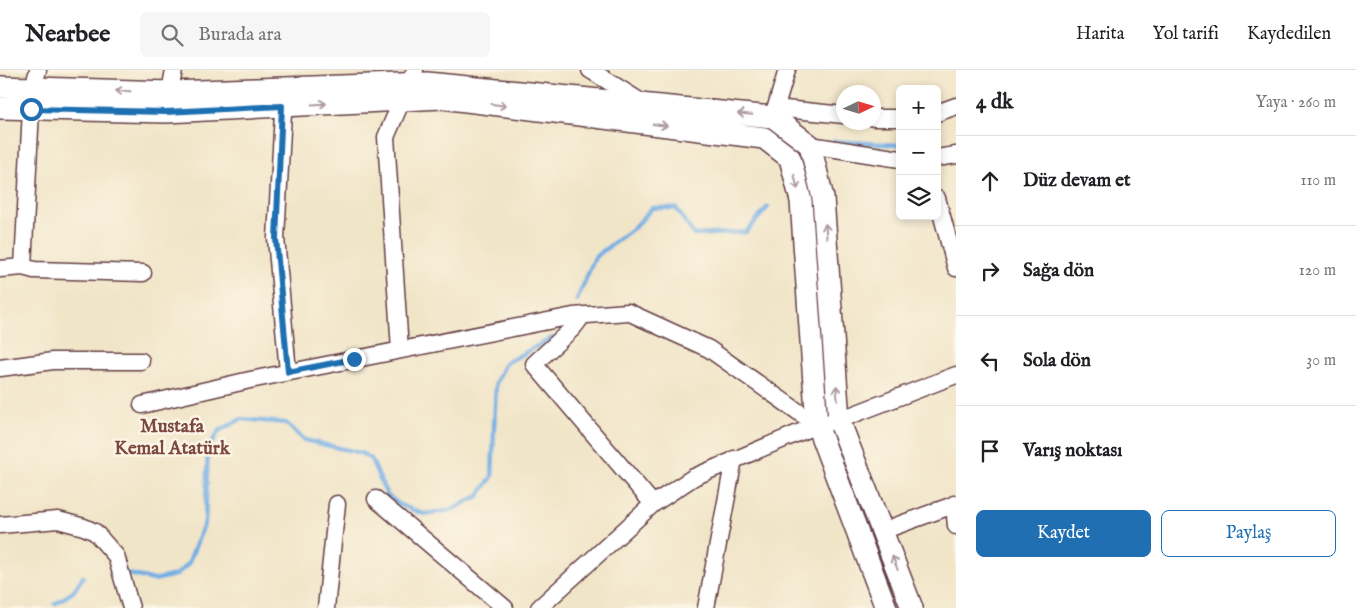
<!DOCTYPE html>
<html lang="tr">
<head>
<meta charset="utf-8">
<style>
	body { margin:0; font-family:"IM FELL English",serif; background:#f6f6f6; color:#202124 }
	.controls { position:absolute; right:15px; top:15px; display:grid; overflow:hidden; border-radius:8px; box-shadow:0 2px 8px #0003 }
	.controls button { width:45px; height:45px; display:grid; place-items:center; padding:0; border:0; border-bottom:1px solid #e0e0e0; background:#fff; color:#202124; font:25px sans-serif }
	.compass { position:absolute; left:836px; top:15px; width:45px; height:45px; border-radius:50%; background:#fff; box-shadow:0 2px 8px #0003; rotate:86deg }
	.stop { position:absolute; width:15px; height:15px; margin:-11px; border:4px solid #1f6fb2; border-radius:50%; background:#fff }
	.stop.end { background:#1f6fb2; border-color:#fff; box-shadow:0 1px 5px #0008 }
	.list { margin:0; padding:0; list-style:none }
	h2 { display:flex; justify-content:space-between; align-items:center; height:65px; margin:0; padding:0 20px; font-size:21px }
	h2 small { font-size:16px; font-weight:400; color:#757577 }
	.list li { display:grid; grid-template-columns:32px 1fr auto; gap:15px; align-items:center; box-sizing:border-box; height:90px; padding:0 20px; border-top:1px solid #e0e0e0 }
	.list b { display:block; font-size:19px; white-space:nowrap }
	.list em { font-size:16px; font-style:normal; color:#757577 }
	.actions { display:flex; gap:10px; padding:15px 20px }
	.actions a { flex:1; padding:11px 0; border:1px solid #1f6fb2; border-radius:8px; text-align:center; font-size:18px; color:#1f6fb2 }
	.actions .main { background:#1f6fb2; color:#fff }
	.icon { flex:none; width:28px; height:28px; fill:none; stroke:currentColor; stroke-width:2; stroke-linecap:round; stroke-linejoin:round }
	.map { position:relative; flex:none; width:956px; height:538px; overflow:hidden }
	header { display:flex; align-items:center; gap:30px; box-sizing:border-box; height:70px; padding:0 25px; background:#fff; border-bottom:1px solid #e0e0e0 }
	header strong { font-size:24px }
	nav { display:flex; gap:28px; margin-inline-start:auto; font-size:18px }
	.search { width:350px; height:45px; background:#f6f6f6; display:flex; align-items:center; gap:12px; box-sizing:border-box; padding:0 18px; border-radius:8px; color:#757577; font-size:19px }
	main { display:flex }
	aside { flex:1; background:#fff }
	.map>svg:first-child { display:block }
</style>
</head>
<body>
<header>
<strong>Nearbee</strong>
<div class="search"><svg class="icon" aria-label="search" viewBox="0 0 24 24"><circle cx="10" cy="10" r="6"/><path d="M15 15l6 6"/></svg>Burada ara</div>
<nav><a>Harita</a><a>Yol tarifi</a><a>Kaydedilen</a></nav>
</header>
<main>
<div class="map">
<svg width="956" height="538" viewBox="0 0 956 538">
	<rect width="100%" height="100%" fill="#fcf5e5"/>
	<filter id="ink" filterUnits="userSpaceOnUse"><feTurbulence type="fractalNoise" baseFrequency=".02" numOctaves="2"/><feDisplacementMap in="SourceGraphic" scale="10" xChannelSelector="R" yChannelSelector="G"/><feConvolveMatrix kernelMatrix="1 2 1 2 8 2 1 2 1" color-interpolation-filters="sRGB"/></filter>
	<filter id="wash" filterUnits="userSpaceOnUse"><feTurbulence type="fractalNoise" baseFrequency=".0096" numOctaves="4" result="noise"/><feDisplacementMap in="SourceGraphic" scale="20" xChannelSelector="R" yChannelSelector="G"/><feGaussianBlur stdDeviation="1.12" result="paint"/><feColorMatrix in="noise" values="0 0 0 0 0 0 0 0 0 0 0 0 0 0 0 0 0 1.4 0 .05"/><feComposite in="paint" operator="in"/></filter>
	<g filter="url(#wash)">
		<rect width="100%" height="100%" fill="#f1e5c8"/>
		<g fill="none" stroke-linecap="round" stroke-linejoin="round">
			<path stroke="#73aee4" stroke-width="4.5" d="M834 71 900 75
				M937 76 956 77
				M577 230 595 187 636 156 652 138H676L694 165 746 162 768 137
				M125 503 154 510 176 505 188 494 205 452 208 379 219 361 241 349 286 353 304 370 361 383 371 389 387 425 400 435 424 444 451 440 478 426 492 407 496 312 506 293 552 268
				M55 534 73 522 83 507"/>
		</g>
	</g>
	<g filter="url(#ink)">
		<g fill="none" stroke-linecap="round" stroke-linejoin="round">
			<g stroke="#633d43" stroke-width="19">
				<path id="minor" d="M590 0 643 33
					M284 25 276 168 288 302
					M168 32 174 0
					M775 38 844 45
					M937 43 956 36
					M773 47 787 0
					M874 48H900
					M810 75 900 89
					M937 88 956 85
					M937 128 956 198
					M23 197 31 39 33 18 38 0
					M0 199 23 197 34 200 143 203
					M583 245 573 258 534 294 653 434
					M400 280 386 67 415 0
					M0 298 53 291H141
					M142 335 250 310 573 246 628 242 709 279 817 355
					M376 429 505 538
					M954 434 956 456
					M0 455 58 450 84 457 95 462 116 486 131 538
					M882 461 956 434
					M326 538 337 434
					M539 538 653 434 694 407 817 355 839 350 956 305
					M706 538 734 389"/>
			</g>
			<g stroke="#633d43" stroke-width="24">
				<path id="tertiary" d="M0 17 171 22 427 13 773 47 810 75 823 128 839 350 912 538
					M0 38 166 42 442 28 764 68 790 88 801 131 817 355 886 538"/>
			</g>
			<use href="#minor" stroke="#fff" stroke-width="16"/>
			<use href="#tertiary" stroke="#fff" stroke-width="21"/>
		</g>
		<defs><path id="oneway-shaft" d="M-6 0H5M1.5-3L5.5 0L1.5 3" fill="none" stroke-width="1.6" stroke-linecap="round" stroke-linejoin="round" transform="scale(1.25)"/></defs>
		<g stroke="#ae9aa0">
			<use href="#oneway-shaft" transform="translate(123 21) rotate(-178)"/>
			<use href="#oneway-shaft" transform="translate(319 34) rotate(-3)"/>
			<use href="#oneway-shaft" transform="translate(499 35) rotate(7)"/>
			<use href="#oneway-shaft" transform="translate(745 44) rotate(-175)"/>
			<use href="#oneway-shaft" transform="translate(660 55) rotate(7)"/>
			<use href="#oneway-shaft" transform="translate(796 112) rotate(76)"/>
			<use href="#oneway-shaft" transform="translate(826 161) rotate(-94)"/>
			<use href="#oneway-shaft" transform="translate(837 323) rotate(-94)"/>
			<use href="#oneway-shaft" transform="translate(895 493) rotate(-111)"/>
		</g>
	</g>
	<g fill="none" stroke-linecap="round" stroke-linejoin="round" filter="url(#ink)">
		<path stroke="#1f6fb2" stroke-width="6" d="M31 39 166 42 282 36 276 168 288 302 354 289"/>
	</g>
	<g text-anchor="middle" stroke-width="5" stroke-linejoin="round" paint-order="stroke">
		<g font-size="19" font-weight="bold" fill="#7c4940" stroke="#fcf5e5">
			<text x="172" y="362">Mustafa<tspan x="172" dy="22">Kemal Atatürk</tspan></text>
		</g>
	</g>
</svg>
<div class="controls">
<button>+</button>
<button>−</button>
<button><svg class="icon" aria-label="layers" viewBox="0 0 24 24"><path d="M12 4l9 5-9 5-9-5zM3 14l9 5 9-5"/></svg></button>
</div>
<svg class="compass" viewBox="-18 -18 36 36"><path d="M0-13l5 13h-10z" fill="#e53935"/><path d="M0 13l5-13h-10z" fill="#757577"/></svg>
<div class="stop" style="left:31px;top:39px"></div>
<div class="stop end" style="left:354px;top:289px"></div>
</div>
<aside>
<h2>4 dk<small>Yaya · 260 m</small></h2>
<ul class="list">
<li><svg class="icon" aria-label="ahead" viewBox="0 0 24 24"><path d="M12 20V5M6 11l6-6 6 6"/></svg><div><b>Düz devam et</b></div><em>110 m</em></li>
<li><svg class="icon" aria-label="right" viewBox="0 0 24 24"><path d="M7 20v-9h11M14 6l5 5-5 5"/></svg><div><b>Sağa dön</b></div><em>120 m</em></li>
<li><svg class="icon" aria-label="left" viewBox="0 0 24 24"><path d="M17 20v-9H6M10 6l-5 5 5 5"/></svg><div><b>Sola dön</b></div><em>30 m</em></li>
<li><svg class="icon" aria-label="arrive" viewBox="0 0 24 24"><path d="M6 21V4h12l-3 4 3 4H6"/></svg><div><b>Varış noktası</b></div></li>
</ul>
<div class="actions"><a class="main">Kaydet</a><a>Paylaş</a></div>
</aside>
</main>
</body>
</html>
